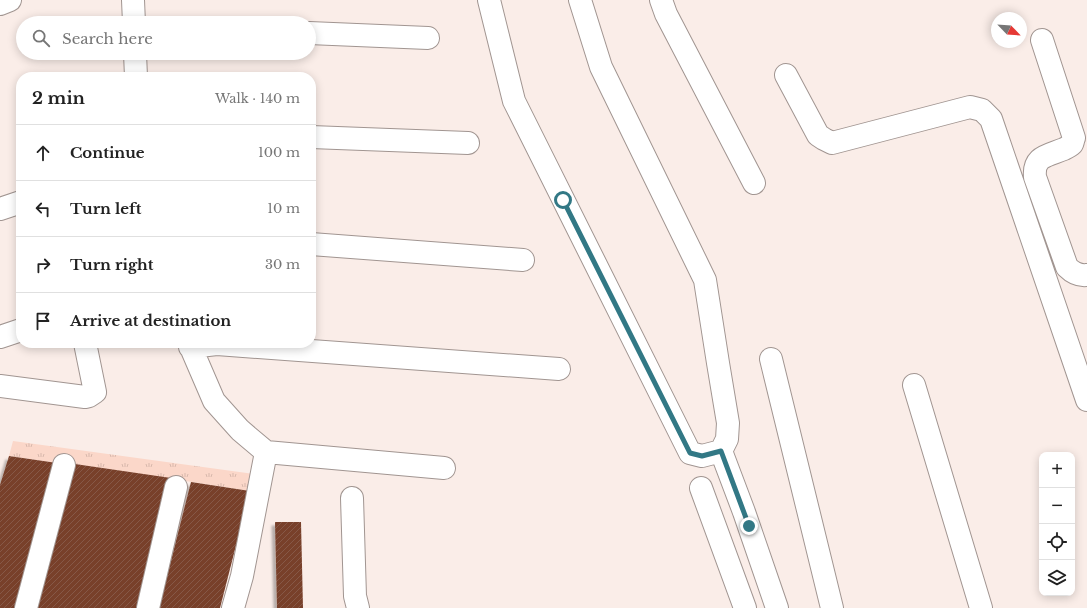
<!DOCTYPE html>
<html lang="en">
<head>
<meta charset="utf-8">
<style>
	body { margin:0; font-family:"Libre Baskerville",serif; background:#f6f6f6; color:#222 }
	.controls { position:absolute; right:12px; bottom:12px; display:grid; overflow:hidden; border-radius:8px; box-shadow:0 2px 10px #0003 }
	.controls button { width:36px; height:36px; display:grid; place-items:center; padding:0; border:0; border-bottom:1px solid #e0e0e0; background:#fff; color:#222; font:20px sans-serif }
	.compass { position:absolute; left:991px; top:12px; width:36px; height:36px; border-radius:50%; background:#fff; box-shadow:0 2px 10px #0003; rotate:115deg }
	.stop { position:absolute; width:12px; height:12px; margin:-9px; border:3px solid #327885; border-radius:50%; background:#fff }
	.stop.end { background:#327885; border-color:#fff; box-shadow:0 1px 4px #0008 }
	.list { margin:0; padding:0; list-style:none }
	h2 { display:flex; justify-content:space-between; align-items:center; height:52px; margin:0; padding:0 16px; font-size:17px }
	h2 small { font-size:13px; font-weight:400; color:#767676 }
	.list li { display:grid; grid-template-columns:26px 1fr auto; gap:12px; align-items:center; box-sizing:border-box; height:56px; padding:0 16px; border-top:1px solid #e0e0e0 }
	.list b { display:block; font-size:15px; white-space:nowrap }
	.list em { font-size:13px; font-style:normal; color:#767676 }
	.icon { flex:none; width:22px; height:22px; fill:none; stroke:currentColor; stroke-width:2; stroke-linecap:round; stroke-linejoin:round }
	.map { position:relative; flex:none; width:1087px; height:608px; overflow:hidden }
	.search { position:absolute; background:#fff; box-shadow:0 2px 10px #0003; left:16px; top:16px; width:300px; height:44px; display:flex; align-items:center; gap:10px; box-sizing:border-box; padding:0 14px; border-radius:22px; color:#767676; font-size:15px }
	.panel { position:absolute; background:#fff; box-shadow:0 2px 10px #0003; left:16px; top:72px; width:300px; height:276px; border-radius:16px }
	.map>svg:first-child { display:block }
</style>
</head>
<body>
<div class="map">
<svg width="1087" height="608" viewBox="0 0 1087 608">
	<defs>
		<pattern id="grass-tufts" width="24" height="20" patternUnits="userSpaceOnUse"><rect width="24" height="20" fill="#fbd7c9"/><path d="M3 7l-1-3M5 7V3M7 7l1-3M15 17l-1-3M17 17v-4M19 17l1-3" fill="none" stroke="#d7b8ac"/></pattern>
		<pattern id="building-hatch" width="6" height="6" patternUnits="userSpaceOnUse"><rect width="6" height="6" fill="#78402a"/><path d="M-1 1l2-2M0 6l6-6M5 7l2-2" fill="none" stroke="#865947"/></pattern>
		<filter id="shadow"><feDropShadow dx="-3.5" dy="3.5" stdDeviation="1" flood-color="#0004"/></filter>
	</defs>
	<rect width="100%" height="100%" fill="#faede8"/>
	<path fill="url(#grass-tufts)" d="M13 441 254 474 250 491 75 464 57 463 9 456Z"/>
	<path fill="url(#building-hatch)" filter="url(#shadow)" d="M9 456 57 463 17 608H0V485Z
		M75 464 171 478 140 608H37Z
		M191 482 250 491 220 608H159Z
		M275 522H301L303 608H277Z"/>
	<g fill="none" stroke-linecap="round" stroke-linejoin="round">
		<g stroke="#a19591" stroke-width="24">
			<path id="minor" d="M133 0 134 23
				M489 0 514 101 690 453 702 456 721 451
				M580 0 601 67 705 280 718 363 728 423 727 439 721 451 744 512 777 608
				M661 0 666 14 754 183
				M0 4 10 0
				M309 33 428 38
				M1042 40 1074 138C1073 140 1073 142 1072 144 1070 146 1066 148 1064 149 1047 156 1033 156 1035 177L1067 267C1072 272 1079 276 1087 275
				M135 53 136 77
				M786 75 818 135 824 139 832 143 970 107 982 110 991 119 1087 400
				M311 137 468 143
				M0 209 21 202
				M311 244 523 260
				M0 337 21 330
				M189 343 214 401 240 430 266 452 444 468
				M190 347 217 344 559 369
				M771 359 832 608
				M914 385 981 608
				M0 386 85 397 89 396 95 392 85 343
				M701 488 745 608
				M352 498 355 596 358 608
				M26 608 64 465
				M148 608 176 487
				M233 608 242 576 266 452"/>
		</g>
		<use href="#minor" stroke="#fff" stroke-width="22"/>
	</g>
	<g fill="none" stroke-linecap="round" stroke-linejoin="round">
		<path stroke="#327885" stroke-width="5" d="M563 200 690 453 702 456 721 451 749 526"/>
	</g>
</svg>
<div class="controls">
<button>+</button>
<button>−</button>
<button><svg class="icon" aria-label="locate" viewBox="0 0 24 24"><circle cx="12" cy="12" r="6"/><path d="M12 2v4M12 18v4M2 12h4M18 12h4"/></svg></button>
<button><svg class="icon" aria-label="layers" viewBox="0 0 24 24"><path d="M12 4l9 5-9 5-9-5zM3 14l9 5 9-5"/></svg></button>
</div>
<svg class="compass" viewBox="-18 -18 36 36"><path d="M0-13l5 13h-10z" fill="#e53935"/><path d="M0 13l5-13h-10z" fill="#767676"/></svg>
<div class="stop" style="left:563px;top:200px"></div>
<div class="stop end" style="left:749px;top:526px"></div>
<div class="search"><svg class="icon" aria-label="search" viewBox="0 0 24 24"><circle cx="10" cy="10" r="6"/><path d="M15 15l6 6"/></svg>Search here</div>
<section class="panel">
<h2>2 min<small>Walk · 140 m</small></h2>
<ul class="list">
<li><svg class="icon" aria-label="ahead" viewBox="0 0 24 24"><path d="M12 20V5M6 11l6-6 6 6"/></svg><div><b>Continue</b></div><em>100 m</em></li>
<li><svg class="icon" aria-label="left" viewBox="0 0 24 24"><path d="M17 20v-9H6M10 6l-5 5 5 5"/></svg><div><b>Turn left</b></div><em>10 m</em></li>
<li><svg class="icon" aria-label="right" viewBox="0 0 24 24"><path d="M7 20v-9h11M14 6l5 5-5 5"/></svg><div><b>Turn right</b></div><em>30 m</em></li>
<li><svg class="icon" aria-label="arrive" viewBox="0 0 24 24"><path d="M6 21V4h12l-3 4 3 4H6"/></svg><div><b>Arrive at destination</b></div></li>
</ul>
</section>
</div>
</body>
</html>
